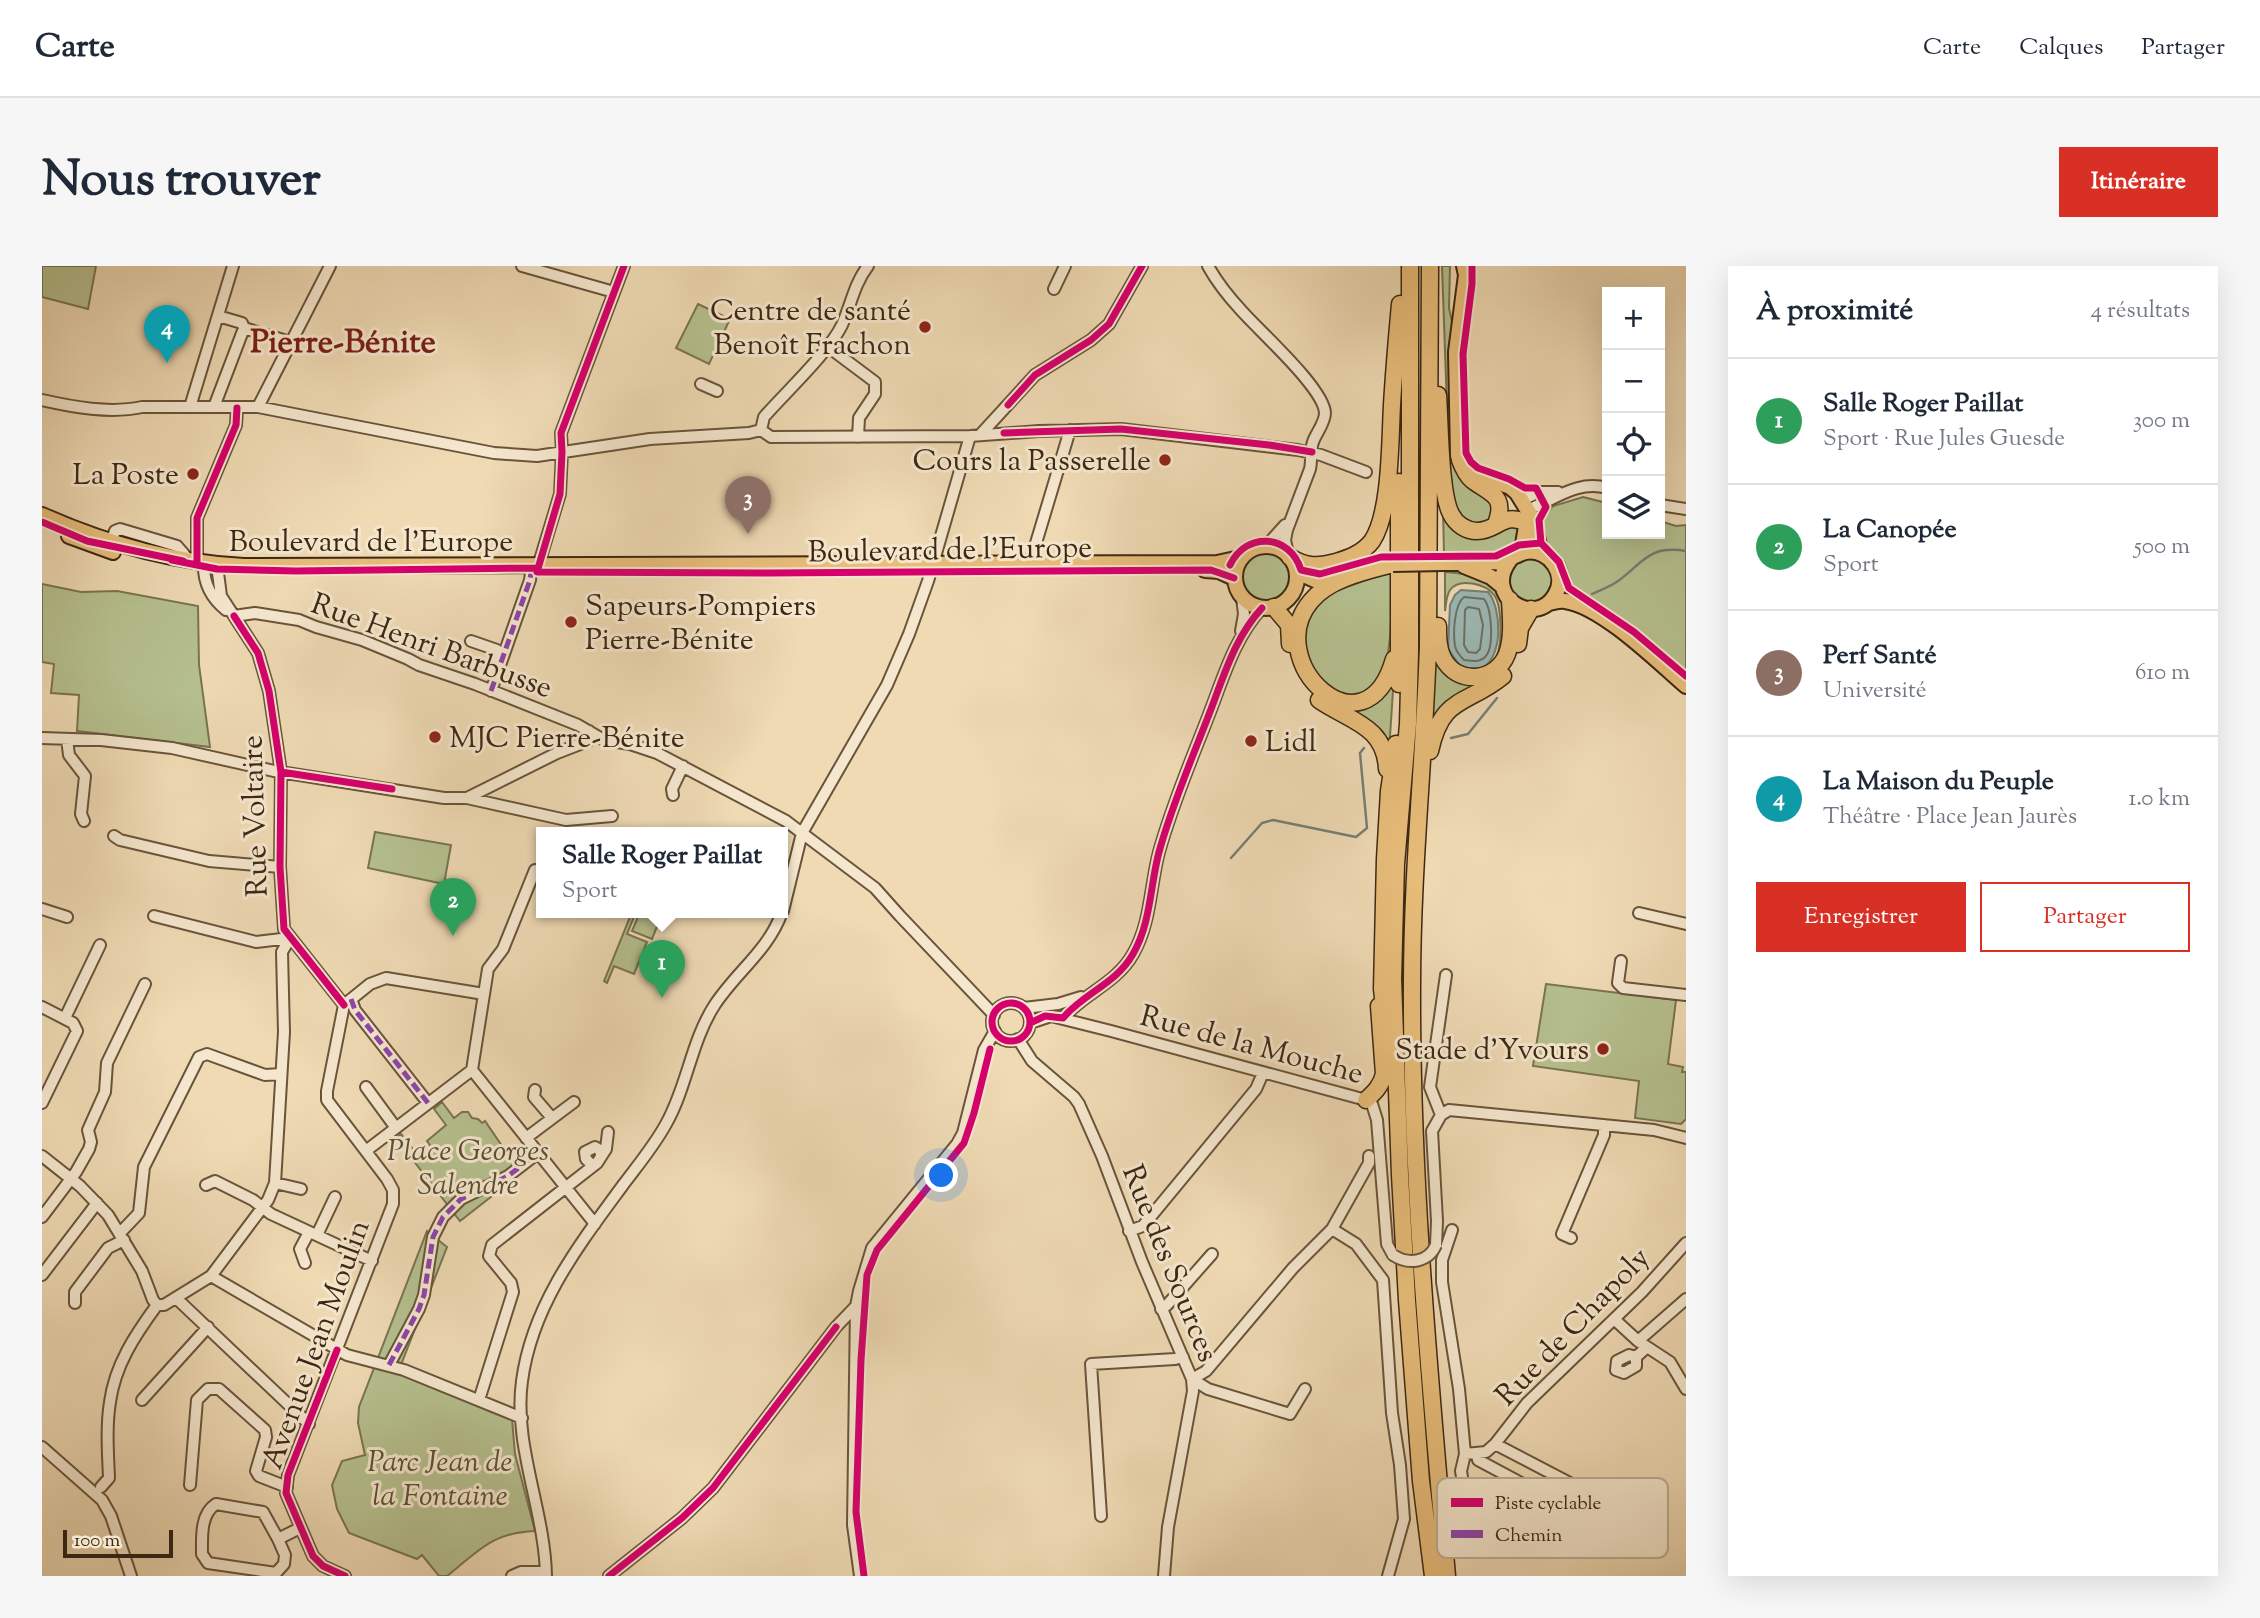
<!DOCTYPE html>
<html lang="fr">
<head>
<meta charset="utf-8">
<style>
	body { margin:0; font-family:"Sorts Mill Goudy",serif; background:#f6f6f7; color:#1f2937 }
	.controls { position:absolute; right:21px; top:21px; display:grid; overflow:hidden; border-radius:0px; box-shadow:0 7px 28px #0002 }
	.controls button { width:63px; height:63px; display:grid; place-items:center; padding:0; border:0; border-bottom:2px solid #e0e1e3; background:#fff; color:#1f2937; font:35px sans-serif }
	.scale { position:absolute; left:21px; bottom:18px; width:110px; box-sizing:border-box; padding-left:7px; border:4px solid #3c2813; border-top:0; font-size:19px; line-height:24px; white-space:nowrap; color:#3c2813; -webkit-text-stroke:5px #f5e7ce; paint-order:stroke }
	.you { position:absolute; left:900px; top:910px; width:24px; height:24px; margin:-18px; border:5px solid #fff; border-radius:50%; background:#1a73e8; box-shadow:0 0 0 10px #1a73e833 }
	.badge { display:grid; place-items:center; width:46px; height:46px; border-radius:50%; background:#d93025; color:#fff; font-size:23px; font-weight:700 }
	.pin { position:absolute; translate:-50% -58px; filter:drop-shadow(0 2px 4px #0008) }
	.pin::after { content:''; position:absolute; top:37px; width:24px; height:21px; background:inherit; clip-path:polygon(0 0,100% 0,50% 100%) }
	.popup { position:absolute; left:494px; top:561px; width:252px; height:91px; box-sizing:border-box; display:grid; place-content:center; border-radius:0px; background:#fff; filter:drop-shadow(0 2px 5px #0005); font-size:23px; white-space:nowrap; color:#747a83 }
	.popup b { font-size:26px; color:#1f2937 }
	.popup::after { content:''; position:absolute; left:50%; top:100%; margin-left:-14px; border:14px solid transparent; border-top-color:#fff }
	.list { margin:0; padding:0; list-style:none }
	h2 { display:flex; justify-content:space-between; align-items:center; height:91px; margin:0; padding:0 28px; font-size:30px }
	h2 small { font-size:23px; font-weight:400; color:#747a83 }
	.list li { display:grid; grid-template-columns:46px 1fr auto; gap:21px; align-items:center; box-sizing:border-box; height:126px; padding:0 28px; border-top:2px solid #e0e1e3 }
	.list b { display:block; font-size:26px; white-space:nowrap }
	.list p { margin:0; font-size:23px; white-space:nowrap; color:#747a83 }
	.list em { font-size:23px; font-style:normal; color:#747a83 }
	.actions { display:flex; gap:14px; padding:21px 28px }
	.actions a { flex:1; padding:16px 0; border:2px solid #d93025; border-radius:0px; text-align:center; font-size:24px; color:#d93025 }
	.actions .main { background:#d93025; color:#fff }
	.icon { flex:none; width:38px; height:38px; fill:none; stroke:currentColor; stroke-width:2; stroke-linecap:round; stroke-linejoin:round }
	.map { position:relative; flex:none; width:1644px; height:1310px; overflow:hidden; border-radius:0px }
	header { display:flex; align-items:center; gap:42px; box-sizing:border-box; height:98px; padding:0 35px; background:#fff; border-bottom:2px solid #e0e1e3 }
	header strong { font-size:33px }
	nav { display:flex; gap:38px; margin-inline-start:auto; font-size:24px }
	.intro { display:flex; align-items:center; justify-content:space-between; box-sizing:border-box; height:168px; padding:0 42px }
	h1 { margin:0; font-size:49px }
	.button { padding:18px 32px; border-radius:0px; background:#d93025; color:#fff; font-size:24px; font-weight:700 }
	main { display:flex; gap:42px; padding:0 42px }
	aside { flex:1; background:#fff; border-radius:0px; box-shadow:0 7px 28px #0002 }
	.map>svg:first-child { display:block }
</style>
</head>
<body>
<header>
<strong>Carte</strong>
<nav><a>Carte</a><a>Calques</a><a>Partager</a></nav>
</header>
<div class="intro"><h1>Nous trouver</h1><a class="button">Itinéraire</a></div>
<main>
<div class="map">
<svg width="1644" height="1310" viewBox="0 0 1644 1310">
	<rect width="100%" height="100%" fill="#efdab4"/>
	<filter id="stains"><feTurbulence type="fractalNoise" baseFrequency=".00286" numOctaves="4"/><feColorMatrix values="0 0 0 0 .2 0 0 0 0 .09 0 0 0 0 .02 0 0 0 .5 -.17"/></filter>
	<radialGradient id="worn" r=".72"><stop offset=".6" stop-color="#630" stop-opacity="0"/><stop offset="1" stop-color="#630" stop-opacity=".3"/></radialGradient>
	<path fill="#b6c08f" stroke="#797451" stroke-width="2" d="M0 0H54L46 43 0 31Z
		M1400 0H1408L1407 42 1411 60 1407 105 1410 185 1446 230 1452 242 1446 257 1438 260 1419 254 1408 226Z
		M656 38 688 53 667 98 634 82Z
		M1541 231 1565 237V268H1618V255L1634 260 1644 259V405L1594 363 1531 320 1522 295 1501 274 1499 255 1511 240Z
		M1401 244 1409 256 1453 264 1481 259 1476 275 1456 287H1402Z
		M1197 311a27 27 0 1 1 54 0a27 27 0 1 1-54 0Z
		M1466 315a23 23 0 1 1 46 0a23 23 0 1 1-46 0Z
		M1403 306C1468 310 1467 338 1457 393L1444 401C1448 397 1453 394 1455 389 1460 377 1460 339 1452 329 1444 318 1417 311 1408 324 1404 330 1404 339 1403 345Z
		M1343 307H1352L1348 371 1345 395 1338 413 1318 429H1300L1276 412 1264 387 1263 358 1265 351 1286 328Z
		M0 318 39 326 75 325 156 340 157 399 168 481 35 465 37 429 9 427 12 398 0 396Z
		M1392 382 1437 416 1390 459Z
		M1352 410 1347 485 1303 441Z
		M333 566 409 579 402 618 326 602Z
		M590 646H594L585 668 605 676 592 708 572 700 565 717 562 715Z
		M598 646H621L610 673 590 665Z
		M1504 718 1634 734 1626 798 1641 801 1640 806H1644V853L1639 858 1593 852 1597 815 1491 800Z
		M400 836 412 852 420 846H426L430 852 436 853 440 857 443 855 473 899 490 887 496 894 418 955 354 872 359 868 379 893 391 884 385 875 404 859 392 843Z
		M385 965 405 981 357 1104 470 1153 473 1188 493 1265C449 1267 438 1284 405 1310H397L380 1289 375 1293 307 1267 295 1243 290 1219 300 1195 323 1189 316 1157 317 1141Z"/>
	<path fill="#9cb9b6" stroke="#767f75" stroke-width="2" d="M1419 324 1446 326C1460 342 1461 391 1441 401 1435 404 1426 402 1419 401L1406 383 1408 339 1413 329Z"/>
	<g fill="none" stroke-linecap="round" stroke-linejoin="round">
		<path stroke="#6c7064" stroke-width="2" d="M1422 331 1442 333C1450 343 1452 380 1444 390 1438 397 1430 395 1422 394 1418 390 1414 385 1413 380 1411 367 1412 339 1422 331Z
			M1426 341 1437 343 1441 359 1438 383 1434 387 1426 386 1422 379 1423 344Z"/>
		<path stroke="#767f75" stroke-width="2.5" d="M1550 328C1558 324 1568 321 1576 315 1601 297 1606 279 1644 285
			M1409 472 1426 468 1455 432
			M1189 592 1220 557 1231 554 1314 571 1325 562 1318 487 1322 482"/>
		<g stroke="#69543b" stroke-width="14">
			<path id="minor" d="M480 0 572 26
				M1166 0C1175 16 1186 30 1198 43 1216 64 1282 122 1283 147 1283 157 1274 167 1271 176 1268 185 1270 194 1268 203L1245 264 1243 274 1246 288
				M1012 23 1023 0
				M176 50 200 57 202 62 248 76
				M785 80 833 116V128L817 152 816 171
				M659 118 675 125
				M0 134C31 141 68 148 100 141H216L452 187 495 190 608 173 707 167 719 164 729 171 928 170 997 165 1079 163 1256 184 1279 189 1324 206
				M148 141 191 0
				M172 141 202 62
				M216 141 288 0
				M719 164 722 151C743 127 787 86 800 59 809 39 812 18 826 0
				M938 169 993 109 1049 74 1067 58 1100 0
				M1481 234 1496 226H1516
				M1618 239 1644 243
				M1487 243C1514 233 1535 214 1565 222
				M69 276 73 265 78 263 135 280 148 295
				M1225 279 1243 259
				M155 296V252L194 159 195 142
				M162 297C161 317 169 332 184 344
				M988 297 1028 164
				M175 299 179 330 216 387 227 425 239 506 238 601 242 663 302 739
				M495 304 518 228 520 186 519 167 582 0
				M192 350 213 347 257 354 274 361 320 374 366 393 377 399 433 418 536 459 562 474 588 478 615 487 744 555 833 622 858 650 952 749
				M1199 365 1202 348 1200 332
				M429 375 455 384 448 406
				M449 425 488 314 489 306
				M0 472 59 474 130 482 232 505 402 532H425L515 487 546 475 547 465
				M25 473 27 489 43 510 39 548 42 555
				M631 529 630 523 641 500
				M425 532 524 554 570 550
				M72 570 78 574 167 595 238 601
				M493 604 461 683 446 703 430 804 553 958
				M0 643 25 651
				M741 645 760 567 845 419 867 368 886 315 928 170
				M1597 647 1644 658
				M112 650 214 676 248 672
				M1579 695 1576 717 1581 722 1644 729
				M309 733 313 744 386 837
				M950 756a19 19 0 1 1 38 0a19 19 0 1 1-38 0Z
				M302 739 285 825V834L345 913 351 924V938L246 1209 244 1227 271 1290 281 1300 303 1310
				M302 739 328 718 344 712 442 728
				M0 741 31 757 35 765 0 837
				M982 742 1016 738 1039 731
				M23 752 58 679
				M1021 752C1042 727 1074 718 1091 688 1109 657 1108 620 1117 586 1130 539 1149 495 1166 451 1181 413 1192 372 1220 342
				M988 757 1009 750 1069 765 1324 834 1330 838 1335 854 1345 978 1351 989
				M976 773 990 795 1032 831 1037 838 1060 890 1100 996 1150 1113 1151 1125 1126 1261 1122 1310
				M324 821 354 862
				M493 824 492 831 510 852
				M1399 849 1388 821 1404 709
				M484 872 532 836
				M325 884 430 804
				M0 890 38 920 66 949 100 1005 111 1034 115 1039
				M551 900 544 893 543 886 553 881 558 884 559 889
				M233 917 259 923
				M164 919 173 915 211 934 229 948 330 995
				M0 951 34 906 47 883 49 876 46 864 63 826 65 797 103 718
				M1290 963 1314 978 1341 1014 1350 1147 1358 1199 1362 1253 1346 1310
				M1410 964 1400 994V1016L1417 1123 1423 1188 1444 1186 1453 1178 1485 1137 1600 1026 1644 977
				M1087 965 1101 960 1214 823 1221 807
				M78 967 97 947 102 901 157 791 165 788 223 809 239 808
				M275 969 293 931
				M1529 972 1520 968 1562 869V859
				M1394 979 1395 955 1390 865 1399 849 1407 844 1612 864 1644 872
				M263 997 258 983 267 966
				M0 1009 55 937
				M169 1010 305 1089 362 1104 480 1152
				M134 1032 267 1158
				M33 1037V1026L66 982 82 974
				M1119 1043 1125 1039 1170 988
				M1572 1053 1596 1075 1628 1096 1644 1123
				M1596 1075 1644 1033
				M1594 1091V1100L1582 1107 1574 1104 1575 1095 1587 1089 1594 1091 1605 1081
				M347 1099 377 1043 382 1029 391 971 401 951 419 933 466 910 496 887
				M1150 1113 1164 1105 1251 1002 1290 963 1327 897V890
				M1150 1113 1166 1123 1248 1148 1263 1123
				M100 1134 166 1061
				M437 1134 471 1026 469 1017 447 990 450 979 555 897 564 883 566 866
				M1453 1178 1568 1238
				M0 1181 60 1234 69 1250 89 1310
				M1423 1188 1419 1205 1431 1278
				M1435 1188 1436 1194 1496 1226 1497 1235
				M1421 1216 1465 1235
				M148 1219 155 1134 166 1123H177L223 1164 224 1171 214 1205 217 1210 245 1221
				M59 1221 67 1212C66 1187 64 1161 68 1136 73 1099 93 1069 115 1039H122L169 1010 226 934 233 917 242 766 240 686 248 672
				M1059 1250 1049 1098 1133 1093 1141 1091
				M236 1273 243 1289 242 1298 234 1307 166 1297 160 1288C160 1272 158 1248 174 1238L221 1246 236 1273 258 1262
				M470 1310 479 1306H504
				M504 1310C503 1245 471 1179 480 1115 490 1039 537 979 581 919 596 899 612 880 624 858 645 821 649 776 672 740 693 707 727 684 740 646
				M567 1310 640 1252 671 1222 794 1061 814 1040
				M818 1310 811 1259 814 1040 817 1025 830 982 915 878 921 867 942 784 953 765"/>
		</g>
		<g stroke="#3c2813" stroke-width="18">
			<path id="major" d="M1422 0 1424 9 1414 86 1416 190 1428 206 1468 221 1475 227 1491 253 1499 288
				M0 249C63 277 133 297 202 300L1175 297 1198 292
				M27 270 71 286
				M1193 311a31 31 0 1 1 62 0a31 31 0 1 1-62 0Z
				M1476 289 1481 278 1486 249
				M1402 297 1459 296C1468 294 1474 288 1484 286 1507 282 1526 309 1513 329 1493 363 1440 330 1468 294
				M1422 300 1449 311 1460 320
				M1163 304 1177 305 1192 312
				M1255 306 1273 314 1305 306
				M1507 337C1512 336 1518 334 1523 335 1560 340 1616 396 1644 420"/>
		</g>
		<g stroke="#3c2813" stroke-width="19">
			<path id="highway" d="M1368 0V386L1366 458 1354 598 1351 713 1358 909 1365 1034 1379 1215 1391 1310
				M1388 0 1386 381C1382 493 1370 606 1370 719 1369 916 1388 1114 1405 1310
				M1396 129C1398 156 1398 228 1409 248 1414 258 1424 265 1435 265 1456 265 1461 245 1485 257
				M1418 194C1421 202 1424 209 1430 214 1448 228 1465 229 1454 258
				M1248 291C1264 301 1276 301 1294 296 1307 292 1321 287 1330 275 1349 247 1348 174 1350 139 1352 105 1355 71 1358 38
				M1351 298C1325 305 1288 312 1269 335 1218 395 1323 495 1352 393
				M1232 341 1247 359 1248 378
				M1396 360C1396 371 1396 382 1401 392 1415 420 1454 416 1465 388 1471 372 1469 351 1468 334
				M1476 378 1478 362 1489 343
				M1357 418V216
				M1277 434C1307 455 1343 459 1345 503
				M1388 485C1400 429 1424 440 1461 410
				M1343 749 1340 723 1343 593 1347 525 1354 478
				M1324 834C1333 826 1339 820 1342 808L1337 740"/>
		</g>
		<use href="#minor" stroke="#f5e7ce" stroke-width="10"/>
		<use href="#major" stroke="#e8bd7a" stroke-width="14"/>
		<use href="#highway" stroke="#e8bd7a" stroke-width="16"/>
		<g stroke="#69543b" stroke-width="14" stroke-linecap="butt">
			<path id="minor-bridge" d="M1351 989C1366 999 1386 997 1394 979"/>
		</g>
		<g stroke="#3c2813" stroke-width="18" stroke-linecap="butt">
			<path id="major-bridge" d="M1351 298 1402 297"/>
		</g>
		<use href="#minor-bridge" stroke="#f5e7ce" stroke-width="10"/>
		<use href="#major-bridge" stroke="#e8bd7a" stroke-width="14"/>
		<path stroke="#8e44ad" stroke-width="5" stroke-dasharray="10 5" stroke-linecap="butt" d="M449 425 488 314 489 306
			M309 733 313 744 386 837
			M347 1099 377 1043 382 1029 391 971 401 951 419 933 466 910 496 887"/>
		<g stroke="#f5e7ce" stroke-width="11">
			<path id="cycleway" d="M582 0 519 167 520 186 518 228 495 306 728 307 1169 304 1192 312
				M1430 0V18L1421 88 1424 187 1429 196 1436 202 1467 213 1483 222H1494L1504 241 1497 254 1499 277
				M966 139 993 109 1049 74 1067 58 1100 0
				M962 167 1079 163 1227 179 1270 186
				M0 256 45 275 141 295
				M1499 277 1517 296 1527 322 1592 366 1644 410
				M130 294 175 303 254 305 496 302
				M155 296V252L194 159 195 142
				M1188 299C1204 265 1248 268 1259 304L1278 308 1339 291 1454 290 1477 279 1499 277
				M192 350 216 387 227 425 239 506 238 601 242 663 302 739
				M239 506 350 523
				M950 756a19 19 0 1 1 38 0a19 19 0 1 1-38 0Z
				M988 757 1003 750 1021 752C1042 727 1074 718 1091 688 1109 657 1108 620 1117 586 1130 539 1149 495 1166 451 1181 413 1192 372 1220 342
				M295 1084 246 1209 244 1227 271 1290 281 1300 303 1310
				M567 1310 640 1252 671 1222 794 1061
				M822 1310 814 1246 819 1094 825 1009 835 984 922 877 932 847 948 783"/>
		</g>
		<use href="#cycleway" stroke="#d6006c" stroke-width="7"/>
	</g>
	<g fill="#8f2418" stroke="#f5e7ce" stroke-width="2.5">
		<circle cx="883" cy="61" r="7"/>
		<circle cx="1123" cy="194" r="7"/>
		<circle cx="151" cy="208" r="7"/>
		<circle cx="529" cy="356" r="7"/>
		<circle cx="393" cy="471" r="7"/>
		<circle cx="1209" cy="475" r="7"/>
		<circle cx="1561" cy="783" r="7"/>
	</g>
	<g text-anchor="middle" stroke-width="6" stroke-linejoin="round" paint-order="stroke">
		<g font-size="30" fill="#3c2813" stroke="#f5e7ce" text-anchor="end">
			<text x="869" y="54">Centre de santé<tspan x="869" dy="34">Benoît Frachon</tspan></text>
			<text x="1109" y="204">Cours la Passerelle</text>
			<text x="137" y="218">La Poste</text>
			<text x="543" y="349" text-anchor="start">Sapeurs-Pompiers<tspan x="543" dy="34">Pierre-Bénite</tspan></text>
			<text x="407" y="481" text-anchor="start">MJC Pierre-Bénite</text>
			<text x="1223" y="485" text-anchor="start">Lidl</text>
			<text x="1547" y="793">Stade d'Yvours</text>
		</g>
		<g font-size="30" fill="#3c2813" stroke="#f5e7ce">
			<text x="329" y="285">Boulevard de l'Europe</text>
			<text transform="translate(908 283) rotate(-1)" y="10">Boulevard de l'Europe</text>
			<text transform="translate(390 379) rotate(20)" y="10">Rue Henri Barbusse</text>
			<text transform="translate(212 550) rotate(-92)" y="10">Rue Voltaire</text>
			<text transform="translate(1210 778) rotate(15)" y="10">Rue de la Mouche</text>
			<text transform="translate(1129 997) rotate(68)" y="10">Rue des Sources</text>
			<text transform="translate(1530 1060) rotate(-46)" y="10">Rue de Chapoly</text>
			<text transform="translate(273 1078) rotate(-70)" y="10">Avenue Jean Moulin</text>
		</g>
		<g font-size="30" font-style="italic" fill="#5a4e32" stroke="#f5e7ce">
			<text x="426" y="894">Place Georges<tspan x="426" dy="34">Salendre</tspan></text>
			<text x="398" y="1205">Parc Jean de<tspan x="398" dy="34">la Fontaine</tspan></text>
		</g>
		<g font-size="33" font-weight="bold" fill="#7a1f14" stroke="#f5e7ce">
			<text x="301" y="86">Pierre-Bénite</text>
		</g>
	</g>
	<rect x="1395" y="1212" width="231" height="80" rx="10" fill="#f5e7ce" stroke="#beae96" stroke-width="2"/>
	<rect x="1409" y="1232" width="32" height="9" fill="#d6006c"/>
	<rect x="1409" y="1264" width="32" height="8" fill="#8e44ad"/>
	<g font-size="19" fill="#3c2813">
		<text x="1453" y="1243">Piste cyclable</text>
		<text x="1453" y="1275">Chemin</text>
	</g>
	<rect width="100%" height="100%" filter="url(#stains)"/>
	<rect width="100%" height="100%" fill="url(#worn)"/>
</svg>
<div class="controls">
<button>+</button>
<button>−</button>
<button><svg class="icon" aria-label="locate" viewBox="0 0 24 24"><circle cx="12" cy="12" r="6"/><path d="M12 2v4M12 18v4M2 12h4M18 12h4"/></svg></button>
<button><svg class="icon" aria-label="layers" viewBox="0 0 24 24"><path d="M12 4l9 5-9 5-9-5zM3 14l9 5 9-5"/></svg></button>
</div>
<div class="scale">100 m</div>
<div class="you"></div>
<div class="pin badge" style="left:620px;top:732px;background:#2e9e5b">1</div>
<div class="popup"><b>Salle Roger Paillat</b>Sport</div>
<div class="pin badge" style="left:411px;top:670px;background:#2e9e5b">2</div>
<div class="pin badge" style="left:706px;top:268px;background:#8d6e63">3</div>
<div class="pin badge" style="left:125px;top:97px;background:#0f9aa8">4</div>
</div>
<aside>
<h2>À proximité<small>4 résultats</small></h2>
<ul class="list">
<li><span class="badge" style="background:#2e9e5b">1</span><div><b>Salle Roger Paillat</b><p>Sport · Rue Jules Guesde</p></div><em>300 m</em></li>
<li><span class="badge" style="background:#2e9e5b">2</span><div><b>La Canopée</b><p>Sport</p></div><em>500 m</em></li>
<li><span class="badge" style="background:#8d6e63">3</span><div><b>Perf Santé</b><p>Université</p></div><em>610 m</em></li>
<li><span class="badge" style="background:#0f9aa8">4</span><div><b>La Maison du Peuple</b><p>Théâtre · Place Jean Jaurès</p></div><em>1.0 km</em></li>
</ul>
<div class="actions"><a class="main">Enregistrer</a><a>Partager</a></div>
</aside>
</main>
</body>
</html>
